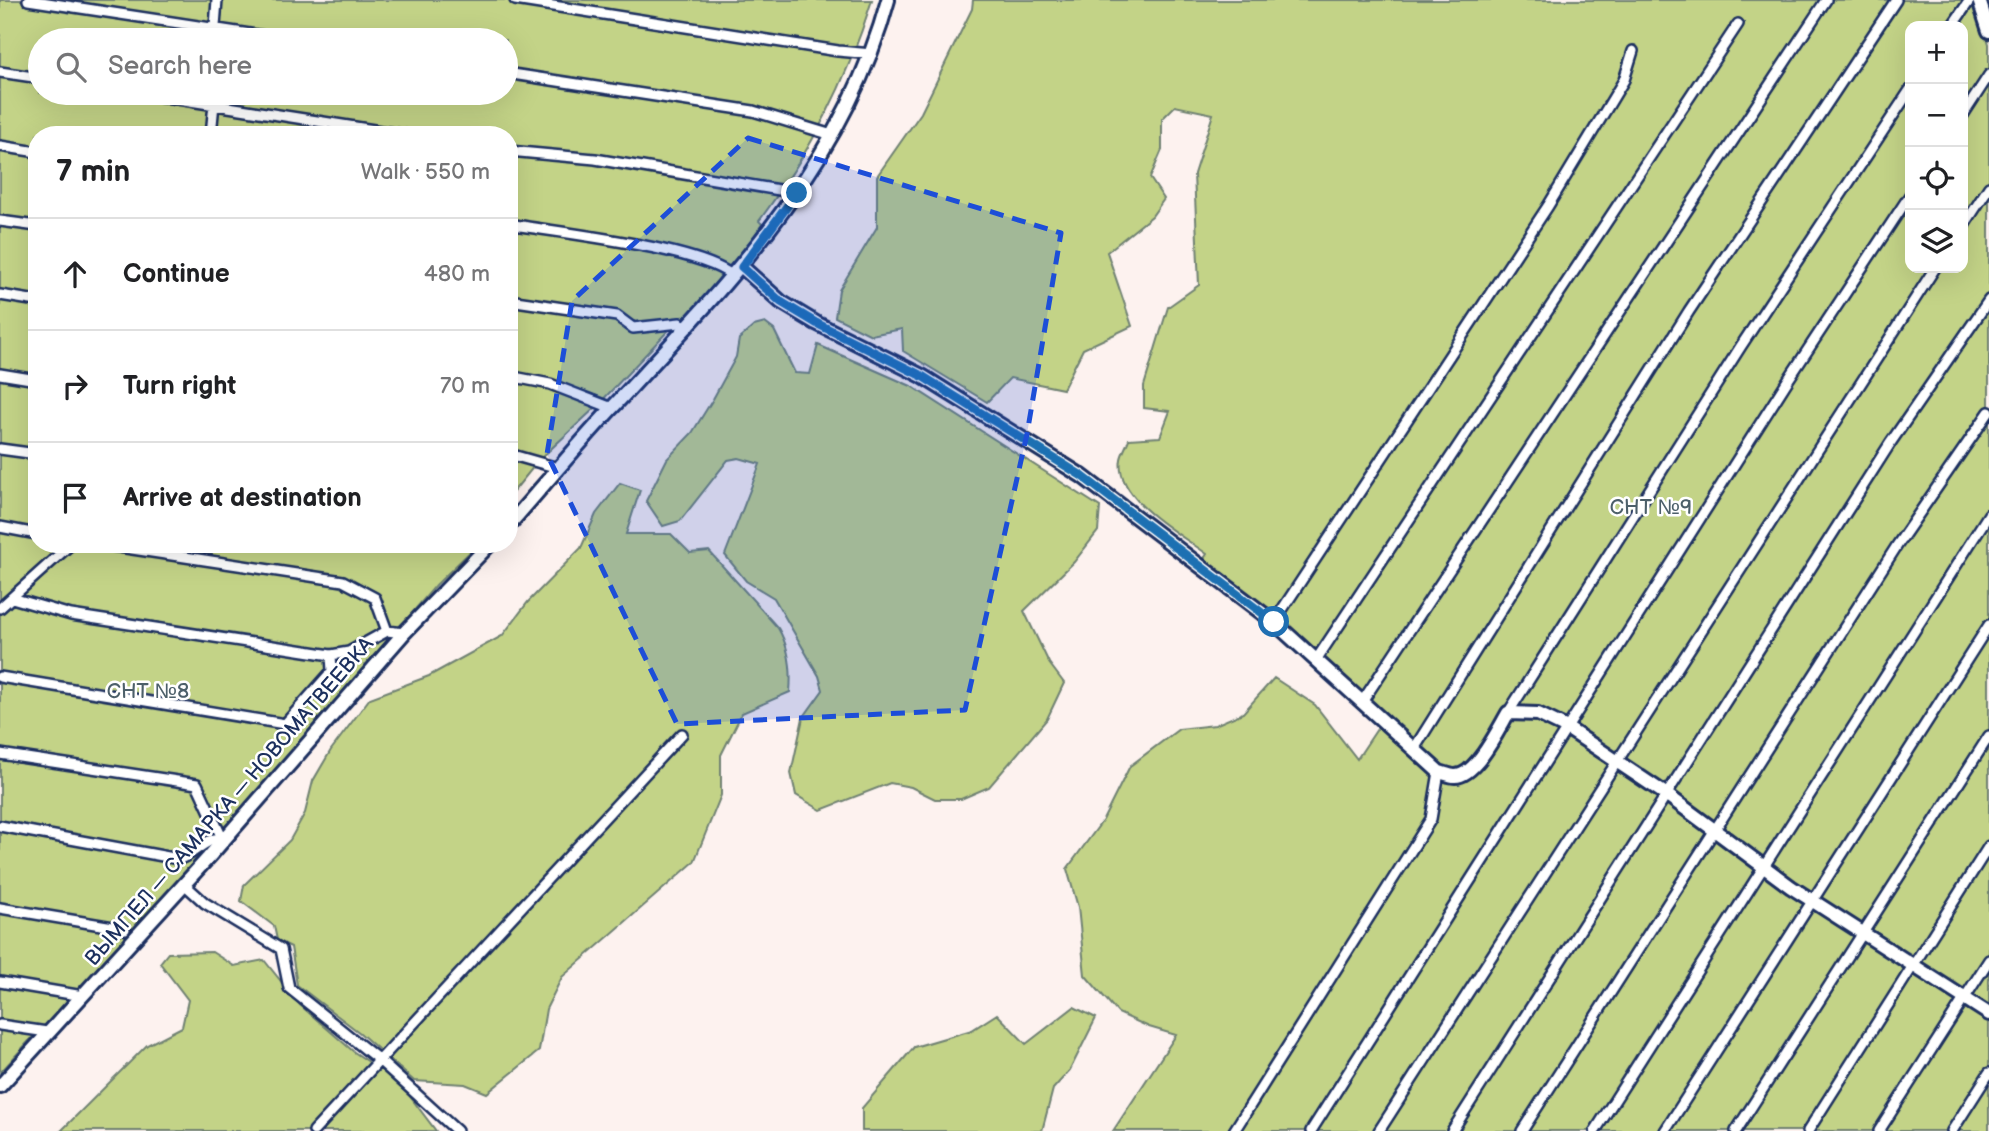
<!DOCTYPE html>
<html lang="en">
<head>
<meta charset="utf-8">
<style>
	body { margin:0; font-family:"Balsamiq Sans",sans-serif; background:#f2f2f2; color:#202124 }
	.controls { position:absolute; right:21px; top:21px; display:grid; overflow:hidden; border-radius:14px; box-shadow:0 7px 28px #0002 }
	.controls button { width:63px; height:63px; display:grid; place-items:center; padding:0; border:0; border-bottom:2px solid #e0e0e0; background:#fff; color:#202124; font:35px sans-serif }
	.stop { position:absolute; width:21px; height:21px; margin:-16px; border:5px solid #1f6fb2; border-radius:50%; background:#fff }
	.stop.end { background:#1f6fb2; border-color:#fff; box-shadow:0 2px 7px #0008 }
	.list { margin:0; padding:0; list-style:none }
	h2 { display:flex; justify-content:space-between; align-items:center; height:91px; margin:0; padding:0 28px; font-size:30px }
	h2 small { font-size:23px; font-weight:400; color:#757577 }
	.list li { display:grid; grid-template-columns:46px 1fr auto; gap:21px; align-items:center; box-sizing:border-box; height:112px; padding:0 28px; border-top:2px solid #e0e0e0 }
	.list b { display:block; font-size:26px; white-space:nowrap }
	.list em { font-size:23px; font-style:normal; color:#757577 }
	.icon { flex:none; width:38px; height:38px; fill:none; stroke:currentColor; stroke-width:2; stroke-linecap:round; stroke-linejoin:round }
	.map { position:relative; flex:none; width:1989px; height:1131px; overflow:hidden }
	.search { position:absolute; background:#fff; box-shadow:0 7px 28px #0002; left:28px; top:28px; width:490px; height:77px; display:flex; align-items:center; gap:18px; box-sizing:border-box; padding:0 24px; border-radius:38px; color:#757577; font-size:26px }
	.panel { position:absolute; background:#fff; box-shadow:0 7px 28px #0002; left:28px; top:126px; width:490px; height:427px; border-radius:28px }
	.map>svg:first-child { display:block }
</style>
</head>
<body>
<div class="map">
<svg width="1989" height="1131" viewBox="0 0 1989 1131">
	<rect width="100%" height="100%" fill="#fdf2ef"/>
	<filter id="ink" filterUnits="userSpaceOnUse"><feTurbulence type="fractalNoise" baseFrequency=".0143" numOctaves="2"/><feDisplacementMap in="SourceGraphic" scale="14" xChannelSelector="R" yChannelSelector="G"/><feConvolveMatrix kernelMatrix="1 2 1 2 8 2 1 2 1" color-interpolation-filters="sRGB"/></filter>
	<g filter="url(#ink)">
		<path fill="#c3d387" stroke="#6f8172" stroke-width="2" fill-rule="evenodd" d="M0 0H872C845 86 812 149 759 221L762 224C750 244 703 317 681 317L596 407 539 460 509 497V135H37V544H478L436 585 233 822 227 824 81 991 44 1027 0 1020ZM40 40H506V93H40Z
			M973 0H1975L1989 44V1131H1113L1176 1035 1149 1027 1118 1013 1085 975 1078 907 1067 869 1103 820 1130 766 1179 729 1215 725 1243 713 1274 678 1315 705 1357 759 1385 717 1203 560 1207 554C1180 534 1114 499 1121 459 1122 453 1127 445 1129 439L1160 437 1170 411 1144 408V386L1168 307 1199 285 1194 174 1213 114 1175 106 1162 119V150L1150 178 1164 199 1152 216 1107 252 1132 326 1083 349 1063 389 1010 378 987 402 903 351 902 329 871 335 835 317 839 290 877 227V176L921 113 972 9ZM1910 26H1963V268H1910Z
			M765 323 774 330 795 373 810 374 818 345 911 386 1100 507 1098 531 1074 562 1024 611 1049 663 1064 683 1047 719 989 787 961 799H935L911 787 890 783 821 810 796 795 791 773 803 718 823 690 819 676 774 598 746 581 725 555 760 464 739 458 728 460 680 521 663 526 646 501 667 459 692 433 713 399 736 357 739 339 754 326Z
			M620 483 640 490 626 534H671L690 553 709 551 778 628C789 647 792 670 790 692L742 713 721 755V795L694 862 562 977 546 1009 539 1051 487 1093 465 1084 414 1081 360 1033 297 985 291 947 277 940 274 926 241 901 244 885 290 840 305 813 313 781 331 750 370 698 429 676 502 636 528 602 581 548 596 514Z
			M212 952 234 966 264 960 300 1005 354 1052 399 1082 436 1131H61L147 1045 182 1027 188 1000 160 963 168 953Z
			M1074 1007 1096 1018 1070 1070 1053 1089 1042 1131H862V1108L914 1047 972 1030 997 1014 1026 1044Z
			M0 1027 37 1032 0 1073Z"/>
		<g fill="none" stroke-linecap="round" stroke-linejoin="round">
			<g stroke="#1b2f5e" stroke-width="14">
				<path id="street" d="M28 0 290 40
					M515 0 838 51 872 54
					M1952 26 1970 0
					M214 40 217 0
					M0 72 40 78
					M506 73 753 111 832 135
					M139 93 406 135
					M1963 115 1989 75
					M211 135 215 93
					M0 146 37 152
					M509 151 595 159 797 193
					M0 221 37 226
					M509 224C561 233 697 247 733 276
					M1963 227 1989 187
					M0 295 37 301
					M509 300 617 316 633 328 680 323 689 327
					M0 374 37 380
					M509 376 550 384 612 408
					M0 449 37 454
					M509 454 558 468
					M0 527 37 534
					M99 544 343 581 375 598 387 631 404 633
					M12 598 71 615 331 655 349 652 387 631
					M0 608 71 544
					M1274 622 1548 206 1624 80 1633 51
					M1316 660 1738 24
					M0 677 285 724 332 671 331 655
					M1362 702 1826 0
					M1508 713 1741 346 1910 90
					M1414 749 1689 311 1896 0
					M0 754 197 784 223 840
					M0 826 179 859C194 855 203 840 219 838
					M184 884 205 903 281 949 289 988 379 1060 457 1131
					M0 908 125 929
					M0 982 83 996
					M0 1025 47 1032
					M314 1131 682 734
					M1234 1131 1431 819 1439 772
					M1311 1131 1788 380 1910 195
					M1379 1131 1935 268
					M1452 1131 1891 442 1989 300
					M1522 1131 1898 544 1989 412
					M1595 1131 1989 514
					M1665 1131 1989 625
					M1736 1131 1989 736
					M1808 1131 1989 846
					M1879 1131 1989 960
					M1952 1131 1989 1073"/>
			</g>
			<g stroke="#1b2f5e" stroke-width="18">
				<path id="secondary" d="M1979 0 1989 31
					M742 267 781 302 816 323 922 376 1082 476 1274 622 1439 772C1444 773 1450 776 1455 776 1476 776 1498 730 1508 713L1538 714 1567 728 1667 795 1791 887 1989 1014
					M509 525C543 486 576 447 611 409 725 286 843 167 888 0
					M0 1086 208 858 404 633 490 544"/>
			</g>
			<use href="#street" stroke="#fff" stroke-width="9"/>
			<use href="#secondary" stroke="#fff" stroke-width="12"/>
		</g>
	</g>
	<g fill="none" stroke-linecap="round" stroke-linejoin="round" filter="url(#ink)">
		<path stroke="#1f6fb2" stroke-width="9" d="M797 193 742 267 781 302 816 323 922 376 1082 476 1274 622"/>
	</g>
	<path fill="#1d4ed8" fill-opacity="0.2" stroke="#1d4ed8" stroke-width="5" stroke-dasharray="14 9" stroke-linejoin="round" d="M748 138 1061 233 1027 434 965 710 677 724 547 454 572 301Z"/>
	<g text-anchor="middle" stroke-width="5" stroke-linejoin="round" paint-order="stroke">
		<g font-size="21" fill="#4d606a" stroke="#fff">
			<text x="1651" y="514">СНТ №9</text>
			<text x="148" y="698">СНТ №8</text>
		</g>
		<g font-size="21" fill="#1b2f5e" stroke="#fff">
			<text transform="translate(229 801) rotate(-49)" y="7">ВЫМПЕЛ — САМАРКА — НОВОМАТВЕЕВКА</text>
		</g>
	</g>
</svg>
<div class="controls">
<button>+</button>
<button>−</button>
<button><svg class="icon" aria-label="locate" viewBox="0 0 24 24"><circle cx="12" cy="12" r="6"/><path d="M12 2v4M12 18v4M2 12h4M18 12h4"/></svg></button>
<button><svg class="icon" aria-label="layers" viewBox="0 0 24 24"><path d="M12 4l9 5-9 5-9-5zM3 14l9 5 9-5"/></svg></button>
</div>
<div class="stop" style="left:1274px;top:622px"></div>
<div class="stop end" style="left:797px;top:193px"></div>
<div class="search"><svg class="icon" aria-label="search" viewBox="0 0 24 24"><circle cx="10" cy="10" r="6"/><path d="M15 15l6 6"/></svg>Search here</div>
<section class="panel">
<h2>7 min<small>Walk · 550 m</small></h2>
<ul class="list">
<li><svg class="icon" aria-label="ahead" viewBox="0 0 24 24"><path d="M12 20V5M6 11l6-6 6 6"/></svg><div><b>Continue</b></div><em>480 m</em></li>
<li><svg class="icon" aria-label="right" viewBox="0 0 24 24"><path d="M7 20v-9h11M14 6l5 5-5 5"/></svg><div><b>Turn right</b></div><em>70 m</em></li>
<li><svg class="icon" aria-label="arrive" viewBox="0 0 24 24"><path d="M6 21V4h12l-3 4 3 4H6"/></svg><div><b>Arrive at destination</b></div></li>
</ul>
</section>
</div>
</body>
</html>
